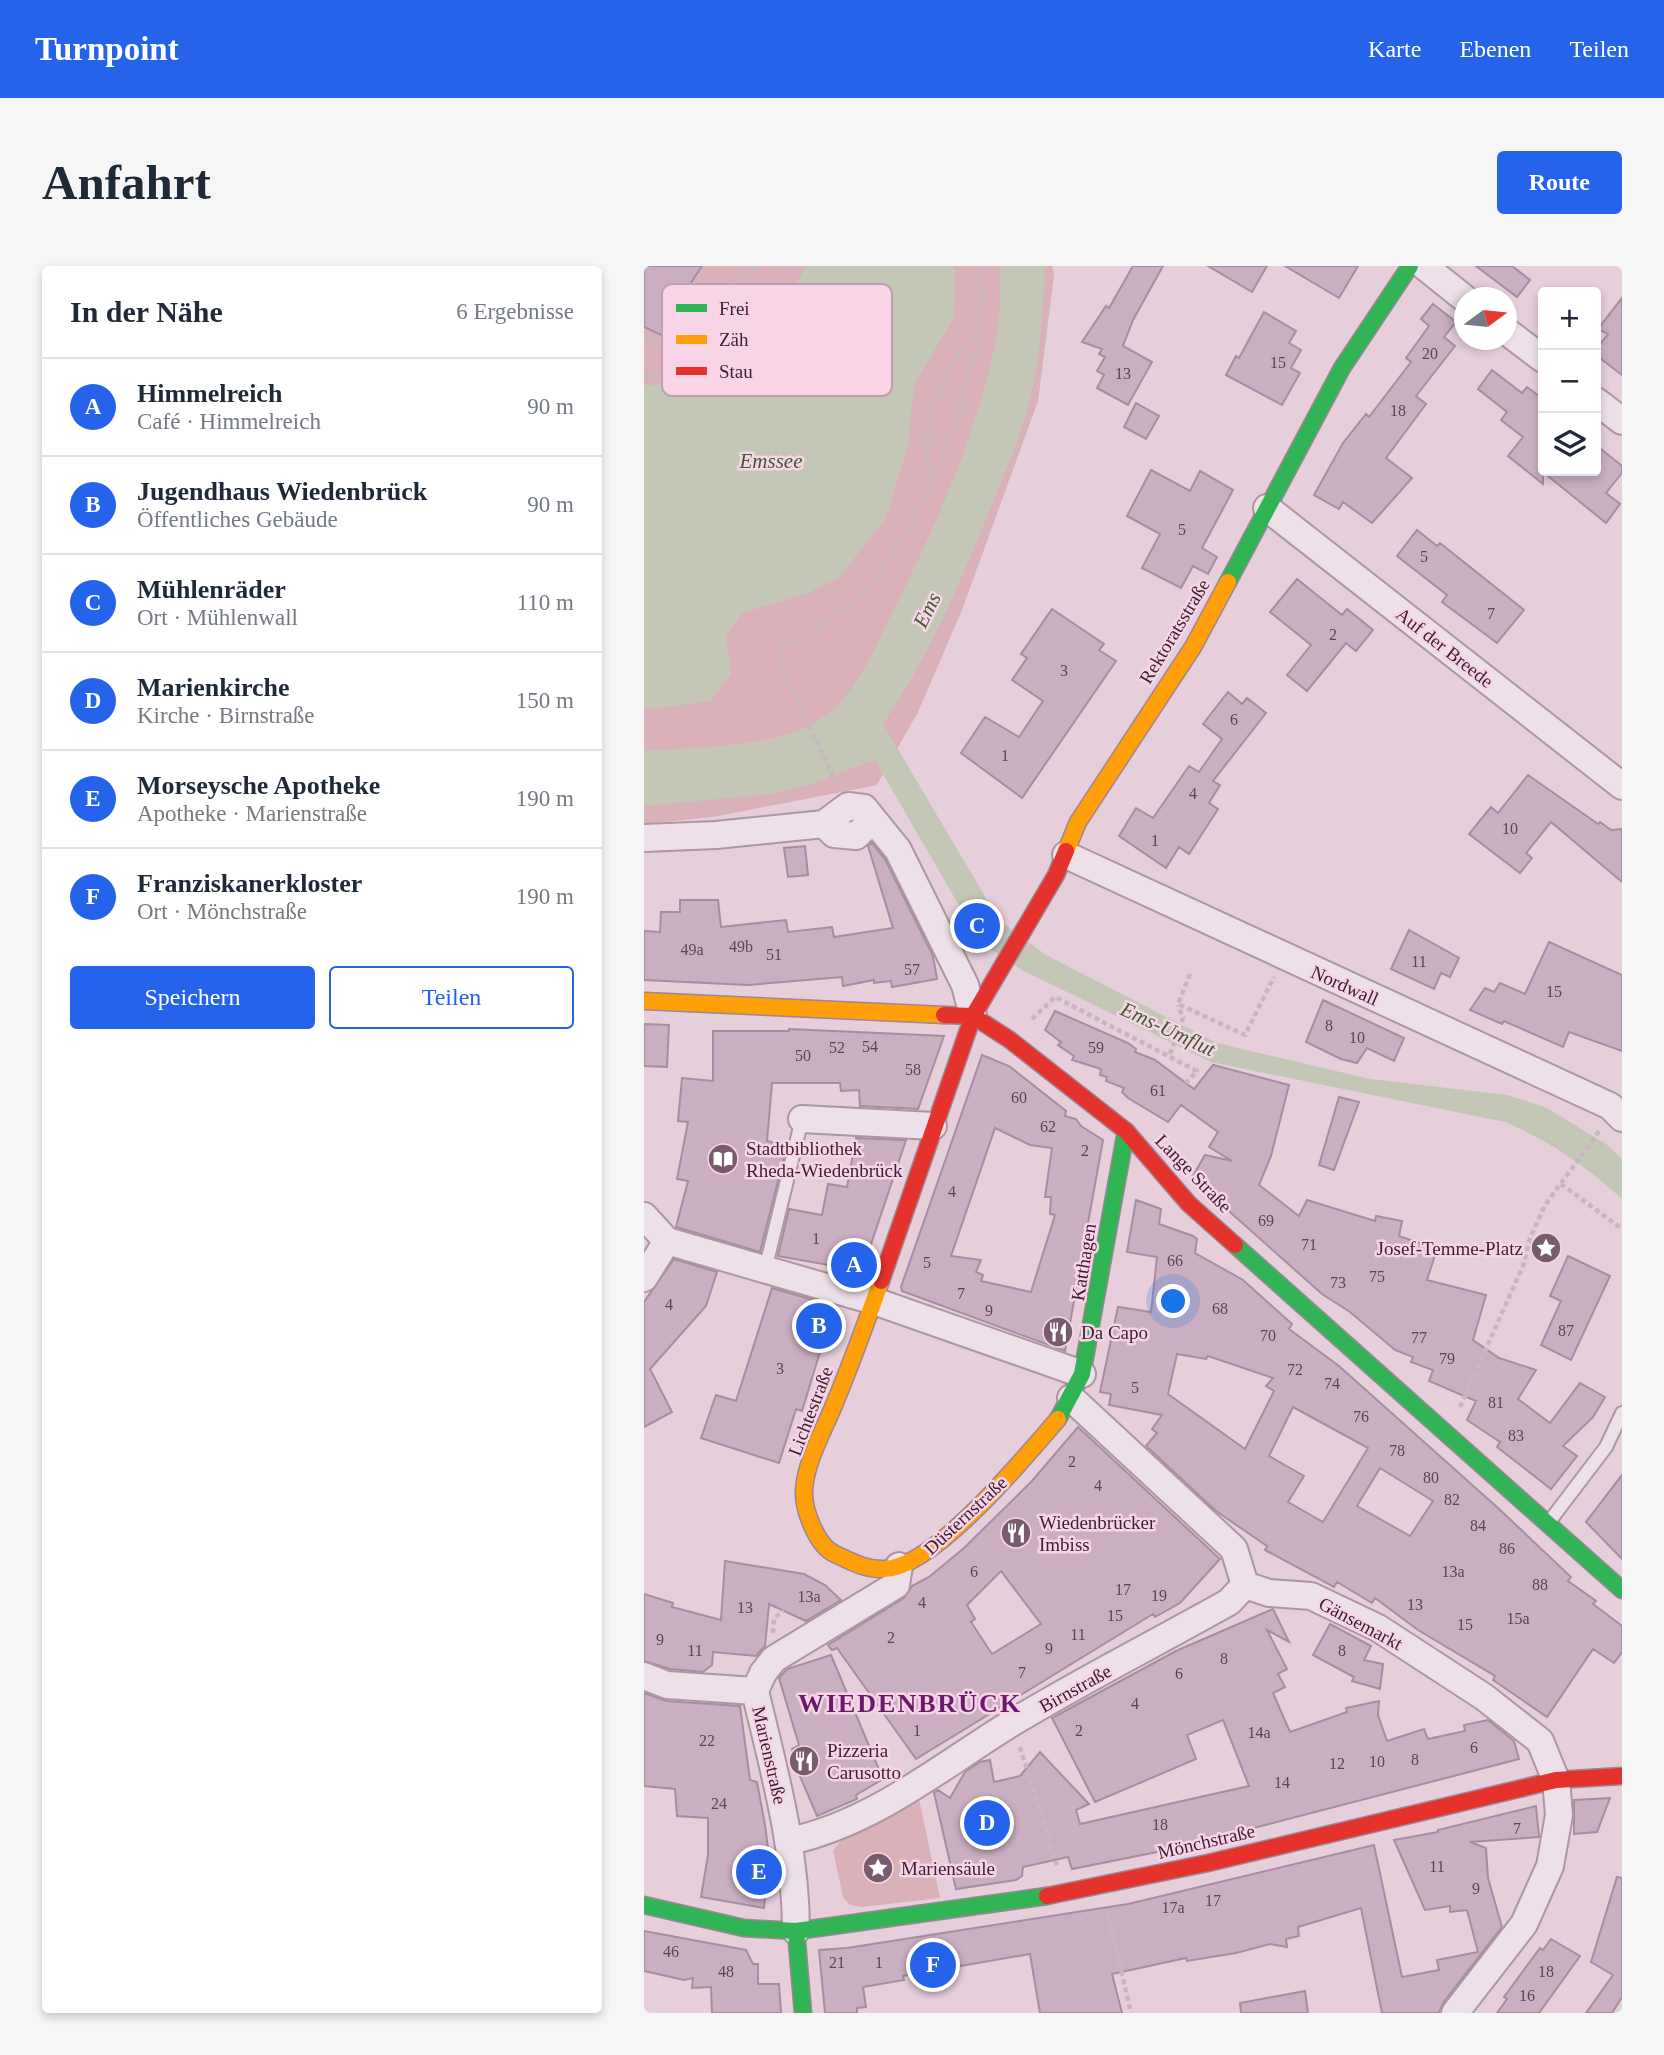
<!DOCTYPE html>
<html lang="de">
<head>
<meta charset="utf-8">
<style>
	body { margin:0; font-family:"Times New Roman",serif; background:#f6f6f7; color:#1f2937 }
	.controls { position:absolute; right:21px; top:21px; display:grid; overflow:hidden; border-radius:7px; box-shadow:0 4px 10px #0003 }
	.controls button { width:63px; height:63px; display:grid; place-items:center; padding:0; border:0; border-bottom:2px solid #e0e1e3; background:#fff; color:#1f2937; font:35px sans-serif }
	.compass { position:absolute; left:810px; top:21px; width:63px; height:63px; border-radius:50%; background:#fff; box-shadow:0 4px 10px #0003; rotate:75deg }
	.you { position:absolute; left:530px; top:1036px; width:24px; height:24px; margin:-18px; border:5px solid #fff; border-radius:50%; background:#1a73e8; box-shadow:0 0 0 10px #1a73e833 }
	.badge { display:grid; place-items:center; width:46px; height:46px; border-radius:50%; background:#2563eb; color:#fff; font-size:23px; font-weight:700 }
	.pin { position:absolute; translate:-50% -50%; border:4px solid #fff; box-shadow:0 2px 7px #0006 }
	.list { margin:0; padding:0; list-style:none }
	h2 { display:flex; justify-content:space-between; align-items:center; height:91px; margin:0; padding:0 28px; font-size:30px }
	h2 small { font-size:23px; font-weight:400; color:#747a83 }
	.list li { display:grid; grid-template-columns:46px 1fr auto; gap:21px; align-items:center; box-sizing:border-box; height:98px; padding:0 28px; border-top:2px solid #e0e1e3 }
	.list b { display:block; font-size:26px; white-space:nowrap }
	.list p { margin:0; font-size:23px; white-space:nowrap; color:#747a83 }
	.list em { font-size:23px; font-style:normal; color:#747a83 }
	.actions { display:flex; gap:14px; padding:21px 28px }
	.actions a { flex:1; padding:16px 0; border:2px solid #2563eb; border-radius:7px; text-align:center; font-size:24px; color:#2563eb }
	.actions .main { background:#2563eb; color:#fff }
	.icon { flex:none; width:38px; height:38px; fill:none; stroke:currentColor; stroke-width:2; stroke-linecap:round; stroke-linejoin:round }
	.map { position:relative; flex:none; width:978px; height:1747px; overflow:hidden; border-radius:7px }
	header { display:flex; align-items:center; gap:42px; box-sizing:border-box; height:98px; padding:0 35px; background:#2563eb; color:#fff }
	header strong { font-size:33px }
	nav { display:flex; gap:38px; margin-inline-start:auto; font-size:24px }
	.intro { display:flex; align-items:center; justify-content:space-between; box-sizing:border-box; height:168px; padding:0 42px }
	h1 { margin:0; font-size:49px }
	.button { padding:18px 32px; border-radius:7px; background:#2563eb; color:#fff; font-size:24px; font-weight:700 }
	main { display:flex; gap:42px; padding:0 42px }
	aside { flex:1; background:#fff; border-radius:7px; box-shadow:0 4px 10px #0003 }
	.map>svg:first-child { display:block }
</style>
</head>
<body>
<header>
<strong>Turnpoint</strong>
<nav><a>Karte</a><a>Ebenen</a><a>Teilen</a></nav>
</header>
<div class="intro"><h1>Anfahrt</h1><a class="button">Route</a></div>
<main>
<aside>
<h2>In der Nähe<small>6 Ergebnisse</small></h2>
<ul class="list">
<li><span class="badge">A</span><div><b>Himmelreich</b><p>Café · Himmelreich</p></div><em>90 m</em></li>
<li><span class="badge">B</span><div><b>Jugendhaus Wiedenbrück</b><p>Öffentliches Gebäude</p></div><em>90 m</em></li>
<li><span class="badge">C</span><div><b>Mühlenräder</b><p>Ort · Mühlenwall</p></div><em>110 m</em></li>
<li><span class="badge">D</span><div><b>Marienkirche</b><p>Kirche · Birnstraße</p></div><em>150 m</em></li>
<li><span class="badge">E</span><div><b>Morseysche Apotheke</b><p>Apotheke · Marienstraße</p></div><em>190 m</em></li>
<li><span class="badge">F</span><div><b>Franziskanerkloster</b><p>Ort · Mönchstraße</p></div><em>190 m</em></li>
</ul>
<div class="actions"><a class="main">Speichern</a><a>Teilen</a></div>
</aside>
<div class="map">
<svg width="978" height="1747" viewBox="0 0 978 1747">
	<rect width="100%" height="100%" fill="#e6cedb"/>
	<path fill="#dab0b9" d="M0 0H408L410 9 394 135 318 344 274 446 233 519 69 551 0 558Z
		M275 1533 296 1632 218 1641 206 1639 199 1631 189 1584 197 1575Z"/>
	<path fill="#c4c7b6" d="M162 0H311L310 51 270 119 264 179 242 252 194 313 161 328 98 347 82 370 87 407 67 435 10 443 0 442V119H12L40 102 43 73 68 56 104 44 154 15Z
		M355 0H401C399 44 397 89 386 133 376 174 358 214 342 253 313 325 283 393 239 458L355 654 402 689 573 777 726 813 863 829 901 841 962 878 978 893V933C942 900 906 875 861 856L567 796 378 704 336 676 231 494 170 517 128 528 0 540V485C56 481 139 482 184 448 212 427 229 386 244 355 288 268 331 175 351 79 356 56 357 24 355 0Z"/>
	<path fill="#caafc2" stroke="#a78da0" stroke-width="2" fill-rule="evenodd" d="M0 0H58L27 47 26 73 0 61Z
		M489 0H519L489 54 479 80 508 96 484 139 453 122 460 109 453 105 461 91 455 88 458 83 438 76 462 40 465 42Z
		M564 0H623L608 26Z
		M641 0H714L695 32Z
		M832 0H868L886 14 873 31Z
		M978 32V109L952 89V83L964 68 954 63Z
		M789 38 812 56 800 71 811 80 772 130 782 138 742 192 768 212 728 257 699 236 695 243 670 229 699 177 722 148 725 151 767 96 762 92 785 60 777 53Z
		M620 46 652 65 645 77 657 84 647 102 656 107 638 139 582 109 592 90 595 92Z
		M848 104 878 127 883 121 899 133V205H952V179L978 200V207L962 227 976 238 962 257 899 206V218L864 190 879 171 857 154 863 146 834 123Z
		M492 137 515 150 502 173 480 161Z
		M507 204 546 225 556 205 589 224 558 282 573 291 564 308 549 300 537 322 498 302 516 268 483 250Z
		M773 264 793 280 796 277 880 344 853 377 798 336 803 329 753 290Z
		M653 313 698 349 703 343 729 364 712 385 702 377 663 425 643 409 667 379 626 346Z
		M408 343 460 378 455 384 472 395 378 532 317 487 341 451 375 471 399 435 368 414 383 392 377 388Z
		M584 426 598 438 603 432 622 447 569 515 576 519 565 537 574 543 545 588 535 581 522 602 475 570 492 542 509 552 545 500 555 506 578 473 559 458Z
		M884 509 954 558 956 556 967 564 978 563V616L907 556 882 587 888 592 876 607 825 568 847 541 854 547Z
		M228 577 241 593 289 690 293 713 248 721 247 715 230 717V714L199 720 198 711 104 719 0 714V665L16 666 17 646H36V634H74L77 661 142 654 144 666 188 661 190 671 249 662 224 580Z
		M161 580 164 609 144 611 140 582Z
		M765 664 815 692 806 711 797 707 790 723 747 703Z
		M905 676 978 709V785L925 766 919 781 860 755 858 758 826 744 841 722 850 726 856 717 881 728Z
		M679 734 760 772 750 795 723 782 713 797 697 793 662 776Z
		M411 745 484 777 492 783 491 786 511 794 550 823 569 799 645 819 627 890 615 919 655 950 663 934 731 955 732 950 758 955 755 970 793 983 783 1014 842 1029 829 1074 855 1092 892 1104 874 1133 906 1157 936 1117 961 1131 949 1151 919 1180 933 1190 907 1223 853 1181 856 1176 823 1154 832 1135 785 1115 789 1104 767 1096 769 1091 751 1084 706 1046 678 1028 560 923 549 910 561 889 588 895 565 881 574 866 537 839 524 856 484 832 478 826 480 822 462 815 463 811 456 809 457 804 454 802 428 794 430 790 414 779 417 776 401 764Z
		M0 758 25 759 23 801 0 800Z
		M145 763 300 770 274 843 216 840 215 824 197 825 196 817H128L123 875 143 879 116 986 32 961 44 915 33 913 44 856 34 855 38 812 69 815V765H145Z
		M338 789 365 800 422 845 421 850 432 853 437 860 459 874 421 1085 258 1025 257 1021ZM351 862 386 879 408 882 401 931H407L406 948 411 949 387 1026 337 1015 339 1009 332 1006 337 994 307 990Z
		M695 831 715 836 690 904 675 899Z
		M212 872 262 874 218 1005 134 990 145 943 178 949 184 918 203 921Z
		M492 934 517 943 515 958 549 970 553 973 551 987 599 1014 648 1058 645 1063 695 1100 854 1242 927 1311 924 1315 952 1335 949 1338 978 1360V1386L970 1397 949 1383 903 1451 849 1414 851 1410 774 1364 731 1332 728 1337 693 1316 690 1321 621 1284 623 1280 572 1245 502 1180 513 1167 508 1163 518 1149 465 1139 467 1128 456 1126 474 1041 507 1046 513 991 483 986ZM533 1088 562 1093 564 1090 629 1112 622 1120 630 1125 601 1183 524 1128ZM649 1141 724 1182 679 1256 644 1236 660 1210 625 1190ZM736 1202 789 1235 766 1270 713 1240Z
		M924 990 966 1010 927 1094 897 1079 917 1035 906 1030Z
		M30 993 73 1006 62 1040 6 1103 28 1146 0 1161V1036Z
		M128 1022 190 1040 158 1145 152 1143 135 1197 57 1172 72 1129 92 1135Z
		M434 1161 576 1293 536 1337 511 1351 509 1348 272 1493 193 1382 188 1384 184 1379 260 1332 268 1320 285 1311 320 1282 388 1215ZM357 1305 397 1358 348 1388 327 1356 331 1353 323 1339Z
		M978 1209V1293L942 1256Z
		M81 1295 160 1308 181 1319 197 1334 162 1355 125 1338 121 1380 112 1390 69 1386 68 1399 59 1406 26 1403 0 1395V1328L29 1337 28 1341 77 1354Z
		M629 1343 645 1376 623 1364 643 1403 634 1408 641 1421 629 1427 646 1466 703 1446 702 1442 735 1435 734 1449 743 1475 780 1463 784 1473 821 1465 820 1459 844 1454 870 1475 875 1493 533 1582 428 1603 424 1591 379 1601 378 1610 372 1614 312 1623 290 1527 294 1524 306 1532 321 1506 336 1496 346 1494 350 1516 376 1510 396 1486 445 1538 432 1544 436 1558 605 1520 579 1454 543 1469 552 1493 451 1536 408 1452 532 1385Z
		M686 1358 727 1380 720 1394 739 1398 736 1423 708 1415 710 1411 669 1389Z
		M187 1389 239 1513 212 1529 213 1533 173 1550 155 1508 148 1483 155 1479 135 1412 143 1403Z
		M0 1427 22 1435 96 1440 106 1514 113 1516 121 1559 125 1590 120 1642 57 1631 64 1589V1552L33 1550 31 1523 0 1520Z
		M966 1532 953 1566 930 1568V1534Z
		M892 1540 895 1571 826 1576 842 1582 844 1612 858 1661 799 1737 795 1747H738L717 1642 654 1661 655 1670 642 1673 643 1681 626 1678 592 1687 543 1695 542 1692 468 1708 478 1747H396L386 1688 259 1710 260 1714 219 1721 222 1741 213 1742V1747H181L175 1684 203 1682 484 1638 730 1579 758 1711 795 1704 793 1694 834 1686 823 1644 806 1646V1640L781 1644 750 1574 794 1566V1564Z
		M973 1611 978 1612V1731L968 1747H942L969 1709 947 1696Z
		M0 1665 102 1684 109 1698H114V1718H135L137 1747H68L67 1721 48 1722 49 1712 40 1714 0 1705Z
		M907 1673 936 1690 895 1747H853L863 1733 860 1731 896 1682 899 1684Z
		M661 1725 664 1747H597L596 1737Z"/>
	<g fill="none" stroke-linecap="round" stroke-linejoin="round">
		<g stroke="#ac97a3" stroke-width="16">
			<path id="lane" d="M121 1004 158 853
				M905 1256 962 1181 978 1147"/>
		</g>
		<g stroke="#ac97a3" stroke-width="30">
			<path id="street" d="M780 0 820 32
				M862 65 899 93
				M952 135 978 155
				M623 242 978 520
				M180 558 190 568 212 570 229 554
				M0 572 72 569 180 558 204 540 220 542 254 584 321 719 329 750
				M422 589 966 840 978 852
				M158 853 289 860
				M0 950 23 975
				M23 975 230 1035 438 1108
				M0 1012 23 975
				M427 1132 590 1283 601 1319
				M601 1319 625 1327 667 1330 734 1362 840 1431 896 1475 912 1514 915 1549 906 1600 880 1658 811 1747
				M0 1410 23 1419 111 1425
				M111 1425C130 1505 152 1582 152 1665
				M111 1425 119 1407 130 1393 252 1319 255 1300
				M146 1575C229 1557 295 1502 366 1458 437 1415 512 1377 585 1336L601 1319"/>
		</g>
		<g stroke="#9b8794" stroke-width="19">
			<path id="fast" d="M584 316 698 102 766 0
				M591 979 978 1324
				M414 1153 438 1108 482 865
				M0 1639 100 1662 152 1665 403 1630
				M152 1665 159 1747"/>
		</g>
		<g stroke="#9b8794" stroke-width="19">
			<path id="slow" d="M422 585 434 556 549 381 584 316
				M0 735 300 749
				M237 1015C222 1057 207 1098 190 1139 179 1166 162 1195 160 1224 159 1244 173 1280 191 1288 208 1296 222 1304 241 1303 291 1301 381 1191 414 1153"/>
		</g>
		<g stroke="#9b8794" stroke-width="19">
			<path id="jam" d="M300 749 329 750 366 774 482 865 545 938 591 979
				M237 1015 329 750 412 609 422 585
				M403 1630 564 1597 912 1514 978 1510"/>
		</g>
		<path stroke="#c7b7c0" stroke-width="4.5" stroke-dasharray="5 3.5" stroke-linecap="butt" d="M140 0 147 8
			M0 73 25 75C28 51 94 12 115 0
			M0 111 12 112 34 96 35 59
			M287 212C274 174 296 93 333 72
			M193 518 139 404 136 393 139 382C150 372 164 369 175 361 192 349 211 335 225 320 277 263 323 140 336 64 339 42 338 21 336 0
			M546 708 534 738 601 769 630 711
			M388 753 411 731 553 805 542 817
			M526 788 539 752 534 739
			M917 918 978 963
			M816 1141 879 1000 886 972 901 939 956 864
			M129 1367 130 1352 140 1345
			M376 1481 413 1600
			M464 1647 487 1747"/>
		<use href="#lane" stroke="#eee0e8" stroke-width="12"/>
		<use href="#street" stroke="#eee0e8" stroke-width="26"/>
		<use href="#fast" stroke="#30b455" stroke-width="16"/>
		<use href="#slow" stroke="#ff9f0a" stroke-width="16"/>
		<use href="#jam" stroke="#e5322d" stroke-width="16"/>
	</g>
	<defs>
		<g id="library-disc" transform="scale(1.575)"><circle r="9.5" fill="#785c6e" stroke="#f8d4e7"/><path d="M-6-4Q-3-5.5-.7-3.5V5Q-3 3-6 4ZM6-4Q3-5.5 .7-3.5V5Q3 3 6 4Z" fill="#fff"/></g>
		<g id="sight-disc" transform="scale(1.575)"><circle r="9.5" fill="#785c6e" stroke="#f8d4e7"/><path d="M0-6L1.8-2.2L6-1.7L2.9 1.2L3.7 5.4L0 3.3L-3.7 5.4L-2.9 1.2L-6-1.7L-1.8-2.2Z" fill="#fff"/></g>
		<g id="restaurant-disc" transform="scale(1.575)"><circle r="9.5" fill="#785c6e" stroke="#f8d4e7"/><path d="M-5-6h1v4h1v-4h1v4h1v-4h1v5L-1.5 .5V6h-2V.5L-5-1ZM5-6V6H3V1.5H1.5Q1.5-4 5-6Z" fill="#fff"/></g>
	</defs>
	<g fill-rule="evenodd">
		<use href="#library-disc" x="79" y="893"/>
		<use href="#sight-disc" x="902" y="982"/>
		<use href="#restaurant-disc" x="414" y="1066"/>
		<use href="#restaurant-disc" x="372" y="1267"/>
		<use href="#restaurant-disc" x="160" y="1495"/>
		<use href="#sight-disc" x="234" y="1602"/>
	</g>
	<g text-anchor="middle" stroke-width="5" stroke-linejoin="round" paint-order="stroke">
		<g font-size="16" fill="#604258">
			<text x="786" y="93">20</text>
			<text x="634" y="102">15</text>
			<text x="479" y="113">13</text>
			<text x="754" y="150">18</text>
			<text x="538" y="269">5</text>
			<text x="780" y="296">5</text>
			<text x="847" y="353">7</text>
			<text x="689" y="374">2</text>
			<text x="420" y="410">3</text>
			<text x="590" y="459">6</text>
			<text x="361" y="495">1</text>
			<text x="549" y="533">4</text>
			<text x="866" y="568">10</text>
			<text x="511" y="580">1</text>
			<text x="97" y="686">49b</text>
			<text x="48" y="689">49a</text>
			<text x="130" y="694">51</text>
			<text x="775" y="701">11</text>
			<text x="268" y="709">57</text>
			<text x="910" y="731">15</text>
			<text x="685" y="765">8</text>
			<text x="713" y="777">10</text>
			<text x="226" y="786">54</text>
			<text x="193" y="787">52</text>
			<text x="452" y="787">59</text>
			<text x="159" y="795">50</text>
			<text x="269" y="809">58</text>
			<text x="514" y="830">61</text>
			<text x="375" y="837">60</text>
			<text x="404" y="866">62</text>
			<text x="441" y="890">2</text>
			<text x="308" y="931">4</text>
			<text x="622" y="960">69</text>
			<text x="172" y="978">1</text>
			<text x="665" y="984">71</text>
			<text x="531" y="1000">66</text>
			<text x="283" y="1002">5</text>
			<text x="733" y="1016">75</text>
			<text x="694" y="1022">73</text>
			<text x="317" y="1033">7</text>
			<text x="25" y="1044">4</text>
			<text x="576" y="1048">68</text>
			<text x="345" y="1050">9</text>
			<text x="922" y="1070">87</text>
			<text x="624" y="1075">70</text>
			<text x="775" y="1077">77</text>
			<text x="803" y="1098">79</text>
			<text x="136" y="1108">3</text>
			<text x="651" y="1109">72</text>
			<text x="688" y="1123">74</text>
			<text x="491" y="1127">5</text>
			<text x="852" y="1142">81</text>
			<text x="717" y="1156">76</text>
			<text x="872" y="1175">83</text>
			<text x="753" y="1190">78</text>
			<text x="428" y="1201">2</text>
			<text x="787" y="1217">80</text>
			<text x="454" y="1225">4</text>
			<text x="808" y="1239">82</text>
			<text x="834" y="1265">84</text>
			<text x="863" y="1288">86</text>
			<text x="330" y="1311">6</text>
			<text x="809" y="1311">13a</text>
			<text x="896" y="1324">88</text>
			<text x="479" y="1329">17</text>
			<text x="515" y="1335">19</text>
			<text x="165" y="1336">13a</text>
			<text x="278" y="1342">4</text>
			<text x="771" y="1344">13</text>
			<text x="101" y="1347">13</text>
			<text x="471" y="1355">15</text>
			<text x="874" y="1358">15a</text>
			<text x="821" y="1364">15</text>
			<text x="434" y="1374">11</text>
			<text x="247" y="1377">2</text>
			<text x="16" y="1379">9</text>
			<text x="405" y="1388">9</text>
			<text x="51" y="1390">11</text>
			<text x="698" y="1390">8</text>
			<text x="580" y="1398">8</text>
			<text x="378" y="1412">7</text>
			<text x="535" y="1413">6</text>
			<text x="491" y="1443">4</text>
			<text x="273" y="1470">1</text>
			<text x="435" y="1470">2</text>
			<text x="615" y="1472">14a</text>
			<text x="63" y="1480">22</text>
			<text x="830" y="1487">6</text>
			<text x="771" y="1499">8</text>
			<text x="733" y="1501">10</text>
			<text x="693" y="1503">12</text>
			<text x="638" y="1522">14</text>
			<text x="75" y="1543">24</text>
			<text x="516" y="1564">18</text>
			<text x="873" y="1568">7</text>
			<text x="793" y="1606">11</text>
			<text x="832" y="1628">9</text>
			<text x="569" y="1640">17</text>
			<text x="529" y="1647">17a</text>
			<text x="27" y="1691">46</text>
			<text x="193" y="1702">21</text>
			<text x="235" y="1702">1</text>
			<text x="82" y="1711">48</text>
			<text x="902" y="1711">18</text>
			<text x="883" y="1735">16</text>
		</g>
		<g font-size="19" fill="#3c1e34" stroke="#f8d4e7">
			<text transform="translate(530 365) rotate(-59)" y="7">Rektoratsstraße</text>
			<text transform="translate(801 381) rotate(38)" y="7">Auf der Breede</text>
			<text transform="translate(701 719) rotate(24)" y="7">Nordwall</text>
			<text transform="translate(550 907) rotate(46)" y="7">Lange Straße</text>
			<text transform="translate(439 996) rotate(-81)" y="7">Katthagen</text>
			<text transform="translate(166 1145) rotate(-69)" y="7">Lichtestraße</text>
			<text transform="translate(321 1249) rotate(-43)" y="7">Düsternstraße</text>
			<text transform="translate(717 1357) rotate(28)" y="7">Gänsemarkt</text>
			<text transform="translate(431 1422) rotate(-29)" y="7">Birnstraße</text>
			<text transform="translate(126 1489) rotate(77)" y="7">Marienstraße</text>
			<text transform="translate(562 1575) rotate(-13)" y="7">Mönchstraße</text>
		</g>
		<g font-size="19" fill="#3c1e34" stroke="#f8d4e7" text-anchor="start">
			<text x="102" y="889">Stadtbibliothek<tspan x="102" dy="22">Rheda-Wiedenbrück</tspan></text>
			<text x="879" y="989" text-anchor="end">Josef-Temme-Platz</text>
			<text x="437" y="1073">Da Capo</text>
			<text x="395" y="1263">Wiedenbrücker<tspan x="395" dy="22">Imbiss</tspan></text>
			<text x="183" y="1491">Pizzeria<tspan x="183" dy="22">Carusotto</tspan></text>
			<text x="257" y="1609">Mariensäule</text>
		</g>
		<g font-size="21" font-style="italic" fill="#3a5d2c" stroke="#f8d4e7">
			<text x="127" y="202">Emssee</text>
			<text transform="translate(283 344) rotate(-64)" y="7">Ems</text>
			<text transform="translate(524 763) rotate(25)" y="7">Ems-Umflut</text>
		</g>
		<g font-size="26" font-weight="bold" letter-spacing="2" fill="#6a1a6b" stroke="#f8d4e7">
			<text x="266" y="1446">WIEDENBRÜCK</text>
		</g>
	</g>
	<rect x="18" y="18" width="230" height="112" rx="10" fill="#f8d4e7" stroke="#c09db1" stroke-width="2"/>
	<rect x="32" y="38" width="31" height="8" fill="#30b455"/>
	<rect x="32" y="69" width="31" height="9" fill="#ff9f0a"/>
	<rect x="32" y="101" width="31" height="8" fill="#e5322d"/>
	<g font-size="19" fill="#3c1e34">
		<text x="75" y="49">Frei</text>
		<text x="75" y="80">Zäh</text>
		<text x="75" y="112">Stau</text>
	</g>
</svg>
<div class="controls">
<button>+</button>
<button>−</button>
<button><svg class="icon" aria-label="layers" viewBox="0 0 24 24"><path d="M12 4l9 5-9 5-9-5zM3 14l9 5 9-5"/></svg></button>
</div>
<svg class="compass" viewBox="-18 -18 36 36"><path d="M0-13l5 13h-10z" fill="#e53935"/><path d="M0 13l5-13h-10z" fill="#747a83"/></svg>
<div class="you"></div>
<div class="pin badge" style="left:210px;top:999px">A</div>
<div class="pin badge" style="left:175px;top:1060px">B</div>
<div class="pin badge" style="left:333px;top:660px">C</div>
<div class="pin badge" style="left:343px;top:1557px">D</div>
<div class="pin badge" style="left:115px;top:1606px">E</div>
<div class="pin badge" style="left:289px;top:1699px">F</div>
</div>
</main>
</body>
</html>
